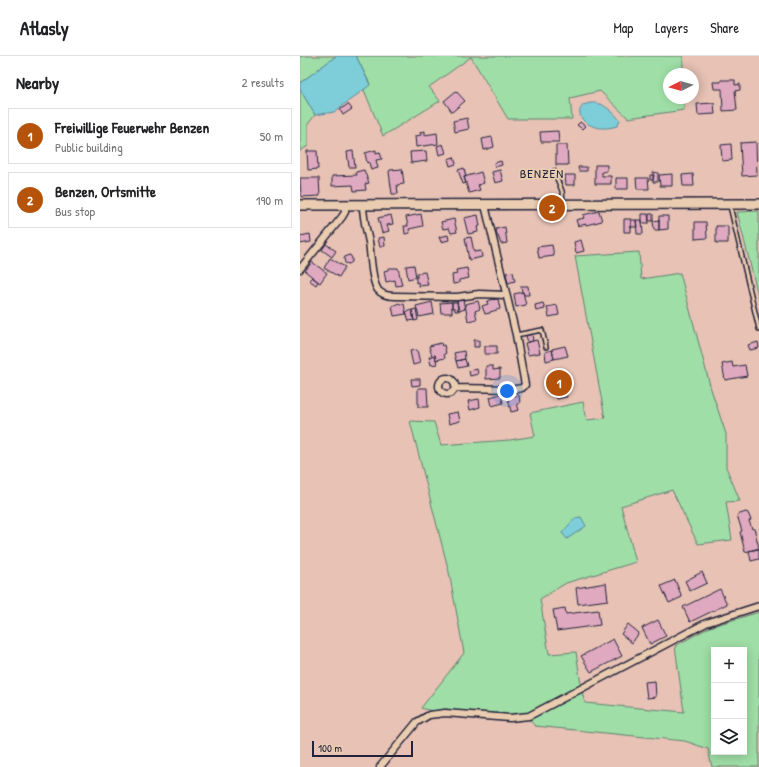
<!DOCTYPE html>
<html lang="en">
<head>
<meta charset="utf-8">
<style>
	body { margin:0; font-family:"Patrick Hand",sans-serif; background:#f6f6f6; color:#202124 }
	.controls { position:absolute; right:12px; bottom:12px; display:grid; overflow:hidden; border-radius:0px; box-shadow:0 2px 10px #0003 }
	.controls button { width:36px; height:36px; display:grid; place-items:center; padding:0; border:0; border-bottom:1px solid #e0e0e0; background:#fff; color:#202124; font:20px sans-serif }
	.compass { position:absolute; left:363px; top:12px; width:36px; height:36px; border-radius:50%; background:#fff; box-shadow:0 2px 10px #0003; rotate:265deg }
	.scale { position:absolute; left:12px; bottom:10px; width:101px; box-sizing:border-box; padding-left:4px; border:2px solid #22223b; border-top:0; font-size:11px; line-height:14px; white-space:nowrap; color:#22223b; -webkit-text-stroke:3px #eaccb0; paint-order:stroke }
	.you { position:absolute; left:207px; top:335px; width:14px; height:14px; margin:-10px; border:3px solid #fff; border-radius:50%; background:#1a73e8; box-shadow:0 0 0 6px #1a73e833 }
	.badge { display:grid; place-items:center; width:26px; height:26px; border-radius:50%; background:#b45309; color:#fff; font-size:13px; font-weight:700 }
	.pin { position:absolute; translate:-50% -50%; border:2px solid #fff; box-shadow:0 1px 4px #0006 }
	.list { margin:0; padding:0; list-style:none }
	h2 { display:flex; justify-content:space-between; align-items:center; height:52px; margin:0; padding:0 16px; font-size:17px }
	h2 small { font-size:13px; font-weight:400; color:#757577 }
	.list li { display:grid; grid-template-columns:26px 1fr auto; gap:12px; align-items:center; box-sizing:border-box; height:56px; margin:0 8px 8px; padding:0 8px; border:1px solid #e0e0e0; border-radius:0px }
	.list b { display:block; font-size:15px; white-space:nowrap }
	.list p { margin:0; font-size:13px; white-space:nowrap; color:#757577 }
	.list em { font-size:13px; font-style:normal; color:#757577 }
	.icon { flex:none; width:22px; height:22px; fill:none; stroke:currentColor; stroke-width:2; stroke-linecap:round; stroke-linejoin:round }
	.map { position:relative; flex:none; width:459px; height:711px; overflow:hidden }
	header { display:flex; align-items:center; gap:24px; box-sizing:border-box; height:56px; padding:0 20px; background:#fff; border-bottom:1px solid #e0e0e0 }
	header strong { font-size:19px }
	nav { display:flex; gap:22px; margin-inline-start:auto; font-size:14px }
	main { display:flex }
	aside { flex:1; background:#fff }
	.map>svg:first-child { display:block }
</style>
</head>
<body>
<header>
<strong>Atlasly</strong>
<nav><a>Map</a><a>Layers</a><a>Share</a></nav>
</header>
<main>
<aside>
<h2>Nearby<small>2 results</small></h2>
<ul class="list">
<li><span class="badge">1</span><div><b>Freiwillige Feuerwehr Benzen</b><p>Public building</p></div><em>50 m</em></li>
<li><span class="badge">2</span><div><b>Benzen, Ortsmitte</b><p>Bus stop</p></div><em>190 m</em></li>
</ul>
</aside>
<div class="map">
<svg width="459" height="711" viewBox="0 0 459 711">
	<rect width="100%" height="100%" fill="#e7c2b5"/>
	<filter id="ink" filterUnits="userSpaceOnUse"><feTurbulence type="fractalNoise" baseFrequency=".025" numOctaves="2"/><feDisplacementMap in="SourceGraphic" scale="8" xChannelSelector="R" yChannelSelector="G"/><feConvolveMatrix kernelMatrix="1 2 1 2 8 2 1 2 1" color-interpolation-filters="sRGB"/></filter>
	<g filter="url(#ink)">
		<path fill="#9fdea6" stroke="#608070" fill-rule="evenodd" d="M0 0H36L0 27Z
			M56 0H383V18H369V42H384V54L328 62 300 35 270 42 272 63H208L171 1 129 31 140 45 83 80 64 34 70 28Z
			M0 33 15 59 8 68V90L0 95Z
			M459 155V243L437 156Z
			M339 196 341 223 380 217 411 333 426 378V411L440 445 426 446 432 484 398 488 372 434 321 450 336 506 266 527 240 543 249 598 276 596 281 629 230 657 194 660 146 653 132 655 121 652 164 597 149 516 110 365 134 366 141 389 210 384 235 380 230 357 283 346 287 364 305 362 275 200Z
			M459 556V711H412L408 693 385 685 235 670 228 662 282 636 285 647 384 656 375 590 410 571ZM414 594H444V696H414Z"/>
		<path fill="#7eceda" stroke="#59899a" d="M36 0H56L70 29 34 56 15 59 0 33V27Z
			M290 47C293 47 297 47 300 48 306 50 317 59 320 65L317 70C313 71 309 72 305 72 297 73 280 67 280 57 279 54 282 51 283 49Z
			M281 461 286 470 267 483 262 477 275 462Z"/>
		<path fill="#dfa9c0" stroke="#22223b" d="M421 24H435V29L440 28V34L435 35 437 54 423 55 422 33H414L413 26H421Z
			M156 35 165 45 152 56 144 45Z
			M414 47 415 58 398 59 397 48Z
			M48 48 52 53 43 59 40 54Z
			M167 62 169 73 155 76 153 65Z
			M280 66 285 70 282 73 277 69Z
			M125 75V79L137 77 138 88 116 91 115 80 121 79 120 76Z
			M258 75 259 86H241L240 76Z
			M192 81 194 91 184 94 182 83Z
			M456 86 457 119 442 120 440 87Z
			M143 88 146 97 139 99 137 90Z
			M431 88 432 104 422 105 421 89Z
			M256 89H267L268 109H256Z
			M76 94V97L80 96 82 103 76 104 78 112 71 114 69 106 67 107 65 97Z
			M7 95H17L18 113 8 114Z
			M53 95 55 111H49L47 96Z
			M126 95 127 105 111 107 110 96Z
			M154 101 156 108 150 110 148 103Z
			M201 105 202 109 195 111 194 107Z
			M295 109H307V115L302 116V120H311V128H295Z
			M278 111H287V115H279Z
			M164 112 166 121H164L166 127 163 128 158 114Z
			M102 113 104 128 97 129 98 138H92L89 116 90 114Z
			M64 114 69 127 65 128 66 134 54 135 53 129 32 130V120L57 119 56 116Z
			M200 114 203 125 195 127 192 116Z
			M181 116 184 127 178 129 180 134 169 137 164 121Z
			M353 116 358 117V126H353Z
			M372 118V130H360L359 119Z
			M393 118 394 130H383L382 119Z
			M265 119H275V129H266Z
			M350 119H354L353 124H350Z
			M0 122H19L20 140 1 141Z
			M316 122H328V133H316Z
			M336 122H348L349 133H337Z
			M299 155 302 165 286 169V168L278 170 276 164 284 162 283 159Z
			M121 158 123 170 109 173 110 177 105 178 104 170H108L106 161Z
			M342 158H348L349 167H342Z
			M349 158H353V165H349Z
			M91 159 93 168 87 169 89 175 82 177 78 162Z
			M178 159 180 170 177 171 178 176 168 178 164 162Z
			M359 160H368V173L359 174Z
			M154 163 157 176 151 177 149 172 143 173 141 166Z
			M324 163H331V176H324Z
			M331 164H336L337 171H331Z
			M336 164H342L343 178H337Z
			M359 164V174H354L353 165Z
			M395 166H406L407 182 395 183Z
			M416 170H428V187H416Z
			M205 171 207 187 201 188 198 180H197L196 173Z
			M10 178 11 186 0 188V180Z
			M148 179 149 184 141 186 139 181Z
			M84 181 85 190 80 191 78 182Z
			M171 181 174 196 181 195 182 201 169 204 165 182Z
			M281 184 284 195 276 197 274 186Z
			M26 188 36 195 32 201 22 194Z
			M252 189 254 200 239 202 237 191Z
			M50 199 52 202V206L49 208 45 207 44 202 46 200Z
			M30 202 45 211 39 221 24 212Z
			M12 206 27 217 20 227 5 215Z
			M114 209 116 221 108 223 106 210Z
			M88 212H98L102 229 96 230 95 224 86 226 84 215 88 214Z
			M167 212 169 222 159 224V227L153 228 152 219 157 218 156 214Z
			M125 216 128 229 119 230 118 226 116 227V222L117 221V217Z
			M213 216 215 225 208 227 206 217Z
			M12 221 18 226 16 229 9 224Z
			M221 230H228L229 239H224L223 236H222Z
			M223 236 226 249 216 251 214 238Z
			M198 243 200 253 190 256V257L185 258 182 250 188 248 187 246 190 244Z
			M163 244 165 253 159 255 157 245Z
			M178 245 180 253 175 255 177 263 168 265 165 248Z
			M132 246 134 258 119 261 116 250Z
			M152 246V257H141L140 247Z
			M152 246H157L158 255H155V252H152Z
			M99 247 100 248H104L106 258 94 260 92 250Z
			M243 247 245 253 236 255 235 249Z
			M257 249 259 259 249 261 247 251Z
			M116 253 118 264 114 265 112 254Z
			M112 254 114 264 109 265 106 256Z
			M232 278 233 285 228 286 226 280Z
			M174 284H179V291H174Z
			M237 284 240 297 228 299 225 287Z
			M458 286 459 292 450 294 448 289Z
			M141 287 142 290 144 289 146 297 144 298 145 302 136 304 135 299 132 300 129 290Z
			M185 290H197V298H185Z
			M265 290 268 300 254 303 252 293Z
			M117 294 120 307 113 309 110 295Z
			M252 294 254 303 246 305 245 296Z
			M164 295 165 303 156 305 154 297Z
			M135 299 137 308 131 309 129 301Z
			M165 303 167 310 158 312 156 305Z
			M432 306 433 311 445 309 447 320 425 324 422 308Z
			M186 310H193V314L200 313V322L186 323Z
			M177 313 178 318 170 320 169 315Z
			M264 316 268 335 266 336 267 341 257 343 256 338H254L250 319Z
			M111 323H120V329L112 330Z
			M118 332H127L128 351H118Z
			M201 338 203 347 192 350 190 341Z
			M219 339 220 347 217 348 219 354 211 356 208 342Z
			M179 343 180 351 170 354 168 345Z
			M158 356 160 365 149 368 147 358Z
			M446 456 448 457 451 464 449 465 452 473 454 472 459 492 445 496 440 476 442 475 437 459Z
			M459 493V503L451 505 449 495Z
			M402 516 407 527 390 535 385 525Z
			M375 524 382 541 369 547 361 530Z
			M306 527 308 544 278 548 276 532Z
			M420 533 427 548 390 566 383 551Z
			M265 552 266 558 298 554 300 569 257 575 253 554Z
			M358 564 366 580 350 588 342 572Z
			M328 568 339 577 332 587 321 578Z
			M313 583 322 600 291 616 281 600Z
			M355 625 356 641 347 642 345 626Z"/>
		<g fill="none" stroke-linecap="round" stroke-linejoin="round">
			<g stroke="#22223b" stroke-width="6">
				<path id="lane" d="M254 115 262 135 263 146
					M430 150 459 273
					M216 279 242 274 246 291"/>
			</g>
			<g stroke="#22223b" stroke-width="9">
				<path id="street" d="M63 149C63 162 66 173 69 186 71 198 71 224 78 234 82 239 88 240 95 240L157 241 179 238 206 239
					M0 213 42 161 45 156V149
					M139 330a8 8 0 1 1 16 0a8 8 0 1 1-16 0Z
					M155 332 216 333 222 332 225 329 216 279 185 149
					M80 711 117 666 129 659 145 657 210 662 229 660 406 567 459 550"/>
			</g>
			<g stroke="#22223b" stroke-width="12">
				<path id="secondary" d="M0 149 459 148"/>
			</g>
			<use href="#lane" stroke="#eaccb0" stroke-width="3"/>
			<use href="#street" stroke="#eaccb0" stroke-width="6"/>
			<use href="#secondary" stroke="#eaccb0" stroke-width="9"/>
		</g>
	</g>
	<g text-anchor="middle" stroke-width="3.5" stroke-linejoin="round" paint-order="stroke">
		<g font-size="13" letter-spacing="1" fill="#22223b" stroke="#eaccb0">
			<text x="242" y="122">BENZEN</text>
		</g>
	</g>
</svg>
<div class="controls">
<button>+</button>
<button>−</button>
<button><svg class="icon" aria-label="layers" viewBox="0 0 24 24"><path d="M12 4l9 5-9 5-9-5zM3 14l9 5 9-5"/></svg></button>
</div>
<svg class="compass" viewBox="-18 -18 36 36"><path d="M0-13l5 13h-10z" fill="#e53935"/><path d="M0 13l5-13h-10z" fill="#757577"/></svg>
<div class="scale">100 m</div>
<div class="you"></div>
<div class="pin badge" style="left:259px;top:327px">1</div>
<div class="pin badge" style="left:252px;top:152px">2</div>
</div>
</main>
</body>
</html>
